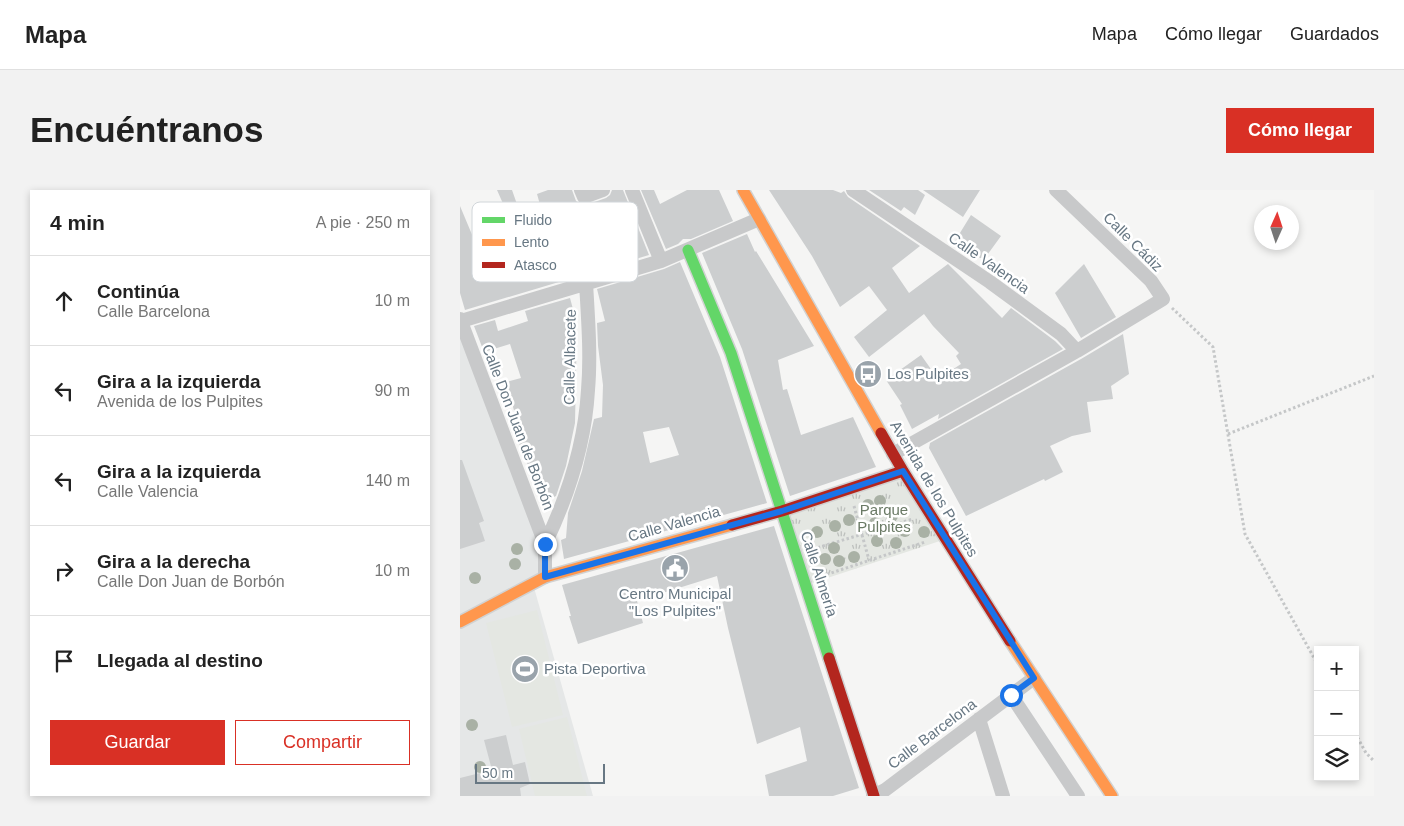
<!DOCTYPE html>
<html lang="es">
<head>
<meta charset="utf-8">
<style>
	body { margin:0; font-family:Arial,sans-serif; background:#f2f2f2; color:#222 }
	.controls { position:absolute; right:15px; bottom:15px; display:grid; overflow:hidden; border-radius:0px; box-shadow:0 2px 8px #0003 }
	.controls button { width:45px; height:45px; display:grid; place-items:center; padding:0; border:0; border-bottom:1px solid #e0e0e0; background:#fff; color:#222; font:25px sans-serif }
	.compass { position:absolute; left:794px; top:15px; width:45px; height:45px; border-radius:50%; background:#fff; box-shadow:0 2px 8px #0003; rotate:3deg }
	.scale { position:absolute; left:15px; bottom:12px; width:130px; box-sizing:border-box; padding-left:5px; border:2px solid #677783; border-top:0; font-size:14px; line-height:18px; white-space:nowrap; color:#677783; -webkit-text-stroke:4px #fff; paint-order:stroke }
	.stop { position:absolute; width:15px; height:15px; margin:-11px; border:4px solid #1a73e8; border-radius:50%; background:#fff }
	.stop.end { background:#1a73e8; border-color:#fff; box-shadow:0 1px 5px #0008 }
	.list { margin:0; padding:0; list-style:none }
	h2 { display:flex; justify-content:space-between; align-items:center; height:65px; margin:0; padding:0 20px; font-size:21px }
	h2 small { font-size:16px; font-weight:400; color:#767676 }
	.list li { display:grid; grid-template-columns:32px 1fr auto; gap:15px; align-items:center; box-sizing:border-box; height:90px; padding:0 20px; border-top:1px solid #e0e0e0 }
	.list b { display:block; font-size:19px; white-space:nowrap }
	.list p { margin:0; font-size:16px; white-space:nowrap; color:#767676 }
	.list em { font-size:16px; font-style:normal; color:#767676 }
	.actions { display:flex; gap:10px; padding:15px 20px }
	.actions a { flex:1; padding:11px 0; border:1px solid #d93025; border-radius:0px; text-align:center; font-size:18px; color:#d93025 }
	.actions .main { background:#d93025; color:#fff }
	.icon { flex:none; width:28px; height:28px; fill:none; stroke:currentColor; stroke-width:2; stroke-linecap:round; stroke-linejoin:round }
	.map { position:relative; flex:none; width:914px; height:606px; overflow:hidden; border-radius:0px }
	header { display:flex; align-items:center; gap:30px; box-sizing:border-box; height:70px; padding:0 25px; background:#fff; border-bottom:1px solid #e0e0e0 }
	header strong { font-size:24px }
	nav { display:flex; gap:28px; margin-inline-start:auto; font-size:18px }
	.intro { display:flex; align-items:center; justify-content:space-between; box-sizing:border-box; height:120px; padding:0 30px }
	h1 { margin:0; font-size:35px }
	.button { padding:12px 22px; border-radius:0px; background:#d93025; color:#fff; font-size:18px; font-weight:700 }
	main { display:flex; gap:30px; padding:0 30px }
	aside { flex:1; background:#fff; border-radius:0px; box-shadow:0 2px 8px #0003 }
	.map>svg:first-child { display:block }
</style>
</head>
<body>
<header>
<strong>Mapa</strong>
<nav><a>Mapa</a><a>Cómo llegar</a><a>Guardados</a></nav>
</header>
<div class="intro"><h1>Encuéntranos</h1><a class="button">Cómo llegar</a></div>
<main>
<aside>
<h2>4 min<small>A pie · 250 m</small></h2>
<ul class="list">
<li><svg class="icon" aria-label="ahead" viewBox="0 0 24 24"><path d="M12 20V5M6 11l6-6 6 6"/></svg><div><b>Continúa</b><p>Calle Barcelona</p></div><em>10 m</em></li>
<li><svg class="icon" aria-label="left" viewBox="0 0 24 24"><path d="M17 20v-9H6M10 6l-5 5 5 5"/></svg><div><b>Gira a la izquierda</b><p>Avenida de los Pulpites</p></div><em>90 m</em></li>
<li><svg class="icon" aria-label="left" viewBox="0 0 24 24"><path d="M17 20v-9H6M10 6l-5 5 5 5"/></svg><div><b>Gira a la izquierda</b><p>Calle Valencia</p></div><em>140 m</em></li>
<li><svg class="icon" aria-label="right" viewBox="0 0 24 24"><path d="M7 20v-9h11M14 6l5 5-5 5"/></svg><div><b>Gira a la derecha</b><p>Calle Don Juan de Borbón</p></div><em>10 m</em></li>
<li><svg class="icon" aria-label="arrive" viewBox="0 0 24 24"><path d="M6 21V4h12l-3 4 3 4H6"/></svg><div><b>Llegada al destino</b></div></li>
</ul>
<div class="actions"><a class="main">Guardar</a><a>Compartir</a></div>
</aside>
<div class="map">
<svg width="914" height="606" viewBox="0 0 914 606">
	<defs>
		<pattern id="park-tufts" width="24" height="20" patternUnits="userSpaceOnUse" patternTransform="scale(1.25)"><rect width="24" height="20" fill="#e4e7e2"/><path d="M3 7l-1-3M5 7V3M7 7l1-3M15 17l-1-3M17 17v-4M19 17l1-3" fill="none" stroke="#bdc0bd"/></pattern>
	</defs>
	<rect width="100%" height="100%" fill="#f5f5f4"/>
	<path fill="#e5e7e7" d="M7 147 85 354V387L73 394 133 606H0V149Z"/>
	<path fill="#e4e7e2" d="M77 420 103 525 52 537 26 433Z
		M107 527 127 606H75L59 539Z"/>
	<path fill="url(#park-tufts)" d="M443 281 486 349 346 395 322 321Z"/>
	<path fill="#cccecf" fill-rule="evenodd" d="M37 0H52L65 37 55 41Z
		M88 0H112L116 11 123 16 146 8 150 5 152 0H163L189 65 5 120 0 103V16L13 47 23 43 26 51 37 48 42 60 88 43 77 4Z
		M181 0H194L200 14 227 0H259L273 31 231 49H223L218 54 206 59Z
		M309 0H373L381 3 384 1 388 7 460 56 432 78 449 103 488 74 542 128 551 118 595 151 603 159 478 229 479 224 452 239 440 215 442 214 426 190 461 165 478 189 501 174 496 166 499 163 473 136 464 124 409 167 394 147 427 120 409 96 380 117 352 66Z
		M409 0H458L465 5 455 25 444 17 441 21Z
		M463 0H520L503 27Z
		M511 25 541 46 525 68H520L495 51Z
		M287 44 295 62 296 61 354 156 318 170 323 200 327 199 341 245 393 227 416 277 330 306 282 159 242 63Z
		M220 72 260 167 307 313 104 369 101 350 106 348 108 323 122 281 134 229 142 227 143 195 138 156 137 133 145 131 137 99 204 79ZM209 237 219 265 190 273 183 242Z
		M624 74 656 127 621 148 595 103Z
		M110 108 117 134 115 233 106 276 96 306 83 312 54 241 50 226 55 224 46 192 61 188 50 154 24 162 14 136 35 130 38 141 68 131 65 121Z
		M663 144 669 184 651 196 653 209 627 212 631 242 612 246 590 256 603 282 585 291 584 289 506 326 469 258 470 253 621 169Z
		M0 270H2L24 331 19 333 25 351 0 359Z
		M314 336 399 598 373 606H309L305 585 347 571 340 537 297 554 268 438 257 386 177 411 183 433 118 454 109 426H111L102 395Z
		M46 545 53 575 65 572 70 594 60 598 61 606H0V588L32 580 24 550Z"/>
	<g fill="none" stroke-linecap="round" stroke-linejoin="round">
		<g stroke="#d1d2d2" stroke-width="14">
			<path id="fast" d="M228 60 271 163 369 468"/>
		</g>
		<g stroke="#d1d2d2" stroke-width="14">
			<path id="slow" d="M283 0 421 243
				M0 432 85 387 272 335
				M550 451 652 606"/>
		</g>
		<g stroke="#d1d2d2" stroke-width="14">
			<path id="jam" d="M421 243 443 281 550 451
				M272 335 322 321 443 281
				M369 468 414 606"/>
		</g>
		<path stroke="#c5c7c8" stroke-width="3" stroke-dasharray="2.5 2.5" stroke-linecap="butt" d="M712 118 753 157 785 344 858 475
			M768 244 914 186
			M394 316 409 370
			M353 359 453 329
			M362 386 465 352
			M895 543 906 563 914 571"/>
		<path stroke="#c8c9ca" stroke-width="14" d="M121 0 124 7 143 0
			M172 0 201 71
			M393 0 530 92 601 144 617 161
			M0 129 85 354V387
			M1 131 201 71 299 29
			M433 264 617 161 703 109 691 91 596 0
			M85 354C108 306 125 253 128 200 131 165 128 128 126 93
			M551 505 618 606
			M519 529 543 606
			M413 606 425 600 574 488"/>
		<use href="#fast" stroke="#63d668" stroke-width="11"/>
		<use href="#slow" stroke="#ff974d" stroke-width="11"/>
		<use href="#jam" stroke="#b3261e" stroke-width="11"/>
	</g>
	<g fill="#a9b1a5">
		<circle cx="420" cy="311" r="6"/>
		<circle cx="408" cy="315" r="6"/>
		<circle cx="432" cy="326" r="6"/>
		<circle cx="389" cy="330" r="6"/>
		<circle cx="415" cy="333" r="6"/>
		<circle cx="375" cy="336" r="6"/>
		<circle cx="445" cy="341" r="6"/>
		<circle cx="357" cy="342" r="6"/>
		<circle cx="464" cy="342" r="6"/>
		<circle cx="417" cy="351" r="6"/>
		<circle cx="436" cy="353" r="6"/>
		<circle cx="374" cy="358" r="6"/>
		<circle cx="57" cy="359" r="6"/>
		<circle cx="394" cy="367" r="6"/>
		<circle cx="365" cy="369" r="6"/>
		<circle cx="379" cy="371" r="6"/>
		<circle cx="55" cy="374" r="6"/>
		<circle cx="15" cy="388" r="6"/>
		<circle cx="12" cy="535" r="6"/>
		<circle cx="20" cy="577" r="6"/>
	</g>
	<g fill="none" stroke-linecap="round" stroke-linejoin="round">
		<path stroke="#1a73e8" stroke-width="6" d="M85 354V387L322 321 443 281 574 488 551 505"/>
	</g>
	<defs>
		<g id="bus-disc" transform="scale(1.4375)"><circle r="9.5" fill="#99a3ab" stroke="#fff"/><path d="M-5-6H5V4H4V6H2V4H-2V6H-4V4H-5ZM-3.5-4V0h7V-4ZM-3.5 1.2v1.5H-2V1.2ZM2 1.2v1.5H3.5V1.2Z" fill="#fff"/></g>
		<g id="civic-disc" transform="scale(1.4375)"><circle r="9.5" fill="#99a3ab" stroke="#fff"/><path d="M-.6-6.5H3V-4.5H.6V-3L4-1V1h2V6H-6V1h2V-1L-.6-3ZM-1.2 2.5V6h2.4V2.5Z" fill="#fff"/></g>
		<g id="stadium-disc" transform="scale(1.4375)"><circle r="9.5" fill="#99a3ab" stroke="#fff"/><path d="M0-5a6.5 5 0 1 0 0 10a6.5 5 0 1 0 0-10ZM-3.5-1.8h7v3.6h-7Z" fill="#fff"/></g>
	</defs>
	<g fill-rule="evenodd">
		<use href="#bus-disc" x="408" y="184"/>
		<use href="#civic-disc" x="215" y="378"/>
		<use href="#stadium-disc" x="65" y="479"/>
	</g>
	<g text-anchor="middle" stroke-width="5" stroke-linejoin="round" paint-order="stroke">
		<g font-size="15" fill="#677783" stroke="#fff">
			<text transform="translate(673 52) rotate(45)" y="5">Calle Cádiz</text>
			<text transform="translate(529 73) rotate(35)" y="5">Calle Valencia</text>
			<text transform="translate(110 167) rotate(-89)" y="5">Calle Albacete</text>
			<text transform="translate(58 237) rotate(69)" y="5">Calle Don Juan de Borbón</text>
			<text transform="translate(474 299) rotate(59)" y="5">Avenida de los Pulpites</text>
			<text transform="translate(214 334) rotate(-16)" y="5">Calle Valencia</text>
			<text transform="translate(359 384) rotate(72)" y="5">Calle Almería</text>
			<text transform="translate(472 544) rotate(-37)" y="5">Calle Barcelona</text>
		</g>
		<g font-size="15" fill="#677783" stroke="#fff" text-anchor="start">
			<text x="427" y="189">Los Pulpites</text>
			<text x="215" y="409" text-anchor="middle">Centro Municipal<tspan x="215" dy="17">"Los Pulpites"</tspan></text>
			<text x="84" y="484">Pista Deportiva</text>
		</g>
		<g font-size="15" fill="#6a7a65" stroke="#fff">
			<text x="424" y="325">Parque<tspan x="424" dy="17">Pulpites</tspan></text>
		</g>
	</g>
	<rect x="12" y="12" width="166" height="80" rx="8" fill="#fff" stroke="#d1d6da" stroke-width="1"/>
	<rect x="22" y="27" width="23" height="6" fill="#63d668"/>
	<rect x="22" y="49" width="23" height="7" fill="#ff974d"/>
	<rect x="22" y="72" width="23" height="6" fill="#b3261e"/>
	<g font-size="14" fill="#677783">
		<text x="54" y="35">Fluido</text>
		<text x="54" y="57">Lento</text>
		<text x="54" y="80">Atasco</text>
	</g>
</svg>
<div class="controls">
<button>+</button>
<button>−</button>
<button><svg class="icon" aria-label="layers" viewBox="0 0 24 24"><path d="M12 4l9 5-9 5-9-5zM3 14l9 5 9-5"/></svg></button>
</div>
<svg class="compass" viewBox="-18 -18 36 36"><path d="M0-13l5 13h-10z" fill="#e53935"/><path d="M0 13l5-13h-10z" fill="#767676"/></svg>
<div class="scale">50 m</div>
<div class="stop" style="left:551px;top:505px"></div>
<div class="stop end" style="left:85px;top:354px"></div>
</div>
</main>
</body>
</html>
